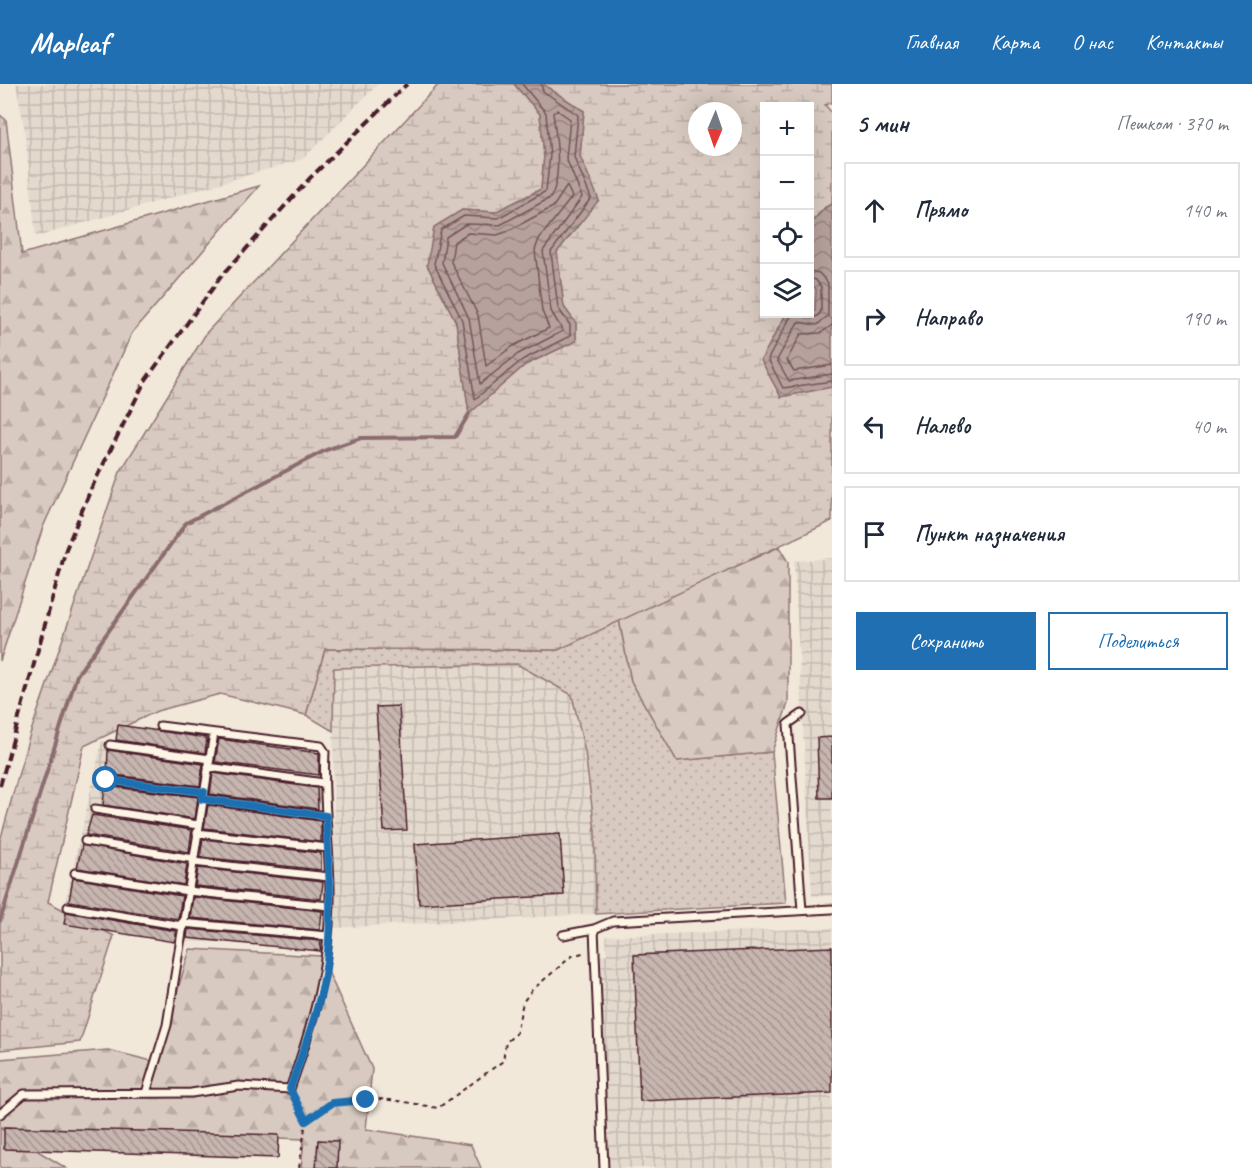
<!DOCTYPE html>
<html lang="ru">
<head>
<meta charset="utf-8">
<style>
	body { margin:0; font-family:Caveat,sans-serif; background:#f2f2f3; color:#1f2937 }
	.controls { position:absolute; right:18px; top:18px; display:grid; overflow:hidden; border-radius:0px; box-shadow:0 6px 24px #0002 }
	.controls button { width:54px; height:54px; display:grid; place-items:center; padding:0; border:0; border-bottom:2px solid #e0e1e3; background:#fff; color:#1f2937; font:30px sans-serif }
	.compass { position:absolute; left:688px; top:18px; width:54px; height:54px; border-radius:50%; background:#fff; box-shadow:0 6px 24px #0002; rotate:182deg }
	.stop { position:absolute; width:18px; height:18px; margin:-14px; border:4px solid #1f6fb2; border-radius:50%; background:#fff }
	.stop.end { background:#1f6fb2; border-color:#fff; box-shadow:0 2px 6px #0008 }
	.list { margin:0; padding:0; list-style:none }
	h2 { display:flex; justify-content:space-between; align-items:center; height:78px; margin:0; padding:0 24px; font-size:26px }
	h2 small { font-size:20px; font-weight:400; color:#747a83 }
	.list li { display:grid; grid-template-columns:39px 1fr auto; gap:18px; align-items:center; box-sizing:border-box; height:96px; margin:0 12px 12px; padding:0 12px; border:2px solid #e0e1e3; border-radius:0px }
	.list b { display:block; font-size:22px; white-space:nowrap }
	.list em { font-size:20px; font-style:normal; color:#747a83 }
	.actions { display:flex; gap:12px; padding:18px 24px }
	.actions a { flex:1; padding:14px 0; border:2px solid #1f6fb2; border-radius:0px; text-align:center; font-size:21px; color:#1f6fb2 }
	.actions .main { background:#1f6fb2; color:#fff }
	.icon { flex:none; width:33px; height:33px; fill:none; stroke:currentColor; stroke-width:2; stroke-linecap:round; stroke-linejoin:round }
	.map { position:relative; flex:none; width:832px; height:1084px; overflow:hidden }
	header { display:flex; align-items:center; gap:36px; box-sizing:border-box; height:84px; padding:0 30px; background:#1f6fb2; color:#fff }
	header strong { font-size:28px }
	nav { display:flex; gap:33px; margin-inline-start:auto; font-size:21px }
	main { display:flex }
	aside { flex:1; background:#fff }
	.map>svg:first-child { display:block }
</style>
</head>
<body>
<header>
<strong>Mapleaf</strong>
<nav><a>Главная</a><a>Карта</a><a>О нас</a><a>Контакты</a></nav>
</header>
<main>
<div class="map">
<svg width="832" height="1084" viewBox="0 0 832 1084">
	<defs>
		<pattern id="industrial-grid" width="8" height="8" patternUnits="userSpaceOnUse" patternTransform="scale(1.5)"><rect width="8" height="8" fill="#e4d9cd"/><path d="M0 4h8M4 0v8" fill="none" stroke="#c5bab0"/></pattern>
		<pattern id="green-dots" width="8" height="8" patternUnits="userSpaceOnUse" patternTransform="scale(1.5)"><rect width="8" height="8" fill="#d8cac0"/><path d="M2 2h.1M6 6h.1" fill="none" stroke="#bbada5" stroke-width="1.8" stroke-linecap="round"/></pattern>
		<pattern id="forest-firs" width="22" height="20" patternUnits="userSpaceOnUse" patternTransform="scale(1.5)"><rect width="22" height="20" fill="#d8cac0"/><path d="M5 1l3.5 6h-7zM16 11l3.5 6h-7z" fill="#bbada5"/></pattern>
		<pattern id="wetland-marsh" width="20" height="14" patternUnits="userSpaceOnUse" patternTransform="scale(1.5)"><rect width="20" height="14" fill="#d8cac0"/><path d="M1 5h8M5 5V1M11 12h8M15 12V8" fill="none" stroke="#bbada5"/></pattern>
		<pattern id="water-waves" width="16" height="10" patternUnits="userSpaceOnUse" patternTransform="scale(1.5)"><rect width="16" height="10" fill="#b6a19c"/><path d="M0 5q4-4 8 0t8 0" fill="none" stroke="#96837f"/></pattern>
		<pattern id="building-back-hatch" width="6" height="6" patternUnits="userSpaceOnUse" patternTransform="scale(1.5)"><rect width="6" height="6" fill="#c7b6af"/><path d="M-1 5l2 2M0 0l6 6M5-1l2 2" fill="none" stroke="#a4938f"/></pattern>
	</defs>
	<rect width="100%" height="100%" fill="#f1e8da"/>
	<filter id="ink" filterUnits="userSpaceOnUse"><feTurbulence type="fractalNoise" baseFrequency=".0167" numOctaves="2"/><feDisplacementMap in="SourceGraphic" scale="12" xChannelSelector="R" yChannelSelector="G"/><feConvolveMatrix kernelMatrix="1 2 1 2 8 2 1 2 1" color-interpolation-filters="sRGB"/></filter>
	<g filter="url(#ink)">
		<path fill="url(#industrial-grid)" d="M16 0H378L303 75 36 153 24 42Z
			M832 474V812H812L794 477Z
			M517 580 572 611 585 668 595 746 596 830 334 844 333 585Z
			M102 657 318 679 331 843 319 860 180 857 62 833Z
			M832 844V1084H610L600 872 607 870 606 852Z"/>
		<path fill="url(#green-dots)" stroke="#917476" stroke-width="1.5" d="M619 535 631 597 677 677 772 668 786 819 596 830 595 746 585 668 572 611 517 580 334 584 333 647 306 631 325 565 558 566Z"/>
		<path fill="url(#forest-firs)" stroke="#917476" stroke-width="1.5" d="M0 31 6 36 22 170 259 102 132 249 43 443 0 577Z
			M779 463 788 478V619L772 668 677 677 631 597 619 535Z
			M190 865 321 872 372 985 366 1045 471 1061 481 1084H301L304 1055 0 1043V975L108 966 156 978Z
			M0 1044 66 1084H0Z"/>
		<path fill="url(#wetland-marsh)" stroke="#917476" stroke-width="1.5" fill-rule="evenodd" d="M439 0H514L540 30 544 72 541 105 495 128 462 126 427 181 456 238 469 329 525 281 576 257V240L564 223 557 168 598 116 580 72 584 27 542 0H832V19L825 21 832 29V120L825 123 810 140V22H764V230H801L785 232 761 276 781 313 832 303V437L558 566 325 565 306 631 220 610 157 627 84 662 48 818 114 852 80 958 0 966V757L28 656 120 388 207 248ZM697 27H733V63H697Z
			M810 198 816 205 815 227 810 228Z"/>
		<path fill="url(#water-waves)" stroke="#8b6d6f" stroke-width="1.5" d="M514 0 544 1 584 27 580 72 599 116 557 168 564 223 576 239V257L525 281 469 330 456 238 427 181 434 143 462 126 495 128 541 105 544 72 540 30Z
			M832 120V303L781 313 761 276 785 232 815 227 816 205 810 198V140L826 123Z"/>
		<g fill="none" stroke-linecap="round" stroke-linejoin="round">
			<path stroke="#755358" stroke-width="1.5" d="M522 0 546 29 550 71 546 107 498 134 464 132 441 146 434 180 462 236 475 315 522 276 570 252V241L558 224 551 168 591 114 574 73 578 31 543 7 541 0
				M557 26 570 35 566 74 582 113 543 167 551 227 563 247 518 270 480 300 469 234 442 179 446 153 466 140 500 141 550 114C563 94 556 51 553 29Z
				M567 102 572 113 539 155 535 166 542 227 549 244 513 262 486 282 478 231 451 178 454 158 468 149 497 151 506 148 553 123Z
				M810 187 819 189 828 199V232L817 241 798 238 777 276 789 297 832 290
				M792 230 768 275 783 304 832 297
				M804 230 812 234 818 232 821 227V203L816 196 810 194
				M832 241 821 249 801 250 787 276 794 287 832 281"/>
			<path stroke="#8b6d6f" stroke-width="4" d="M0 837 77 591 186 439 326 366 361 354 455 353 469 330"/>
		</g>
		<path fill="url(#building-back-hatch)" stroke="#4a1f2b" stroke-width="1.5" d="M399 622 407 746 384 747 376 623Z
			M118 641 207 654 205 669 116 656Z
			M832 653V714H819L817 654Z
			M219 655 319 669V691L215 678Z
			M108 666 203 680 200 702 107 690Z
			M213 689 317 704 318 725 210 710Z
			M105 702 198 713 195 735 103 721Z
			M208 721 321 737V758L204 744Z
			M92 731 192 746 189 768 86 751Z
			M560 750 564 811 419 820 415 760Z
			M203 755 321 769V786L200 773Z
			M82 761 187 780 184 801 77 784Z
			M198 784 323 798 321 815 195 802Z
			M73 794 182 812 178 835 69 817Z
			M193 813 322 827 320 846 190 834Z
			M66 828 176 847V852L174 858 64 840Z
			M188 845 321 857 320 867 187 854Z
			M832 863V1009L640 1017 634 871Z
			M4 1043 279 1051 278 1074 4 1065Z
			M318 1056 338 1057 337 1084H316Z"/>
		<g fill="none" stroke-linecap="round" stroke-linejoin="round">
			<g stroke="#4a1f2b" stroke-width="11">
				<path id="service" d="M802 630 788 640 802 826
					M110 661 210 675
					M208 683 324 699
					M106 696 204 708
					M203 715 326 732
					M95 725 198 741
					M197 749 328 764
					M85 757 194 775
					M193 778 329 793
					M75 789 188 807 330 822
					M68 823 182 842
					M182 839 328 852
					M594 845 604 1084
					M563 851 594 845 613 837 832 825
					M146 1009 167 941 214 649
					M0 1030 24 1010 191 1009 239 1002 290 1005C312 943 329 884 330 818 331 768 322 718 325 668L321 662 160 642"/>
			</g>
			<path stroke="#4a1f2b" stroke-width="2" stroke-dasharray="4.5 4.5" stroke-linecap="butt" d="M294 1013 306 1037
				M299 1084 306 1037C314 1032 324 1022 334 1019 366 1009 405 1018 438 1024L503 977 506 958 516 950 523 918 532 906 572 872 586 868"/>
			<use href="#service" stroke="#fcf5e5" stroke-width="7"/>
			<path stroke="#4a1f2b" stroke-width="4" stroke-dasharray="9 4.5" stroke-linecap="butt" d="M0 702 66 465 91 405 145 297 220 194 310 94 407 0"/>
		</g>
	</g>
	<g fill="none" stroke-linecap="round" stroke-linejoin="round" filter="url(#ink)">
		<path stroke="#1f6fb2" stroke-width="8" d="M106 696 204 708 202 715 326 732C329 784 334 838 325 890 318 929 303 967 290 1005L306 1037 332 1019 366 1016"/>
	</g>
</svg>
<div class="controls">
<button>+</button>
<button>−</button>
<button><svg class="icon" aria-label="locate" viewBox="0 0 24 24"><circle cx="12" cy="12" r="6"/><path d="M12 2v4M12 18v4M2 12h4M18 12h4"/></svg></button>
<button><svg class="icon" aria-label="layers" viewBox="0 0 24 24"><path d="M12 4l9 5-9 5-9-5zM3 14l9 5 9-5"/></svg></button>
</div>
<svg class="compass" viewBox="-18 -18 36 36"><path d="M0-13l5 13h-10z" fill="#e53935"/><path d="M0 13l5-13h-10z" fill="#747a83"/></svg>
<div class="stop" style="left:106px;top:696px"></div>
<div class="stop end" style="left:366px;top:1016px"></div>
</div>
<aside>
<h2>5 мин<small>Пешком · 370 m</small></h2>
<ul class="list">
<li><svg class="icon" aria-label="ahead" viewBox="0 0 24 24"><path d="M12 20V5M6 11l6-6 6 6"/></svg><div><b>Прямо</b></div><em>140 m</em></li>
<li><svg class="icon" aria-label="right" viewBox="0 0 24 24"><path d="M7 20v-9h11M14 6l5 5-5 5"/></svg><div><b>Направо</b></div><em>190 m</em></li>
<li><svg class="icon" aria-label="left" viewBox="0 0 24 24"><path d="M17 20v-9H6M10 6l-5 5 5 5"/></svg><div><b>Налево</b></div><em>40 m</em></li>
<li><svg class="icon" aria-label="arrive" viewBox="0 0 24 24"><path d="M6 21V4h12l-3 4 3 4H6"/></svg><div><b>Пункт назначения</b></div></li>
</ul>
<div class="actions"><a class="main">Сохранить</a><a>Поделиться</a></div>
</aside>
</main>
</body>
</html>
